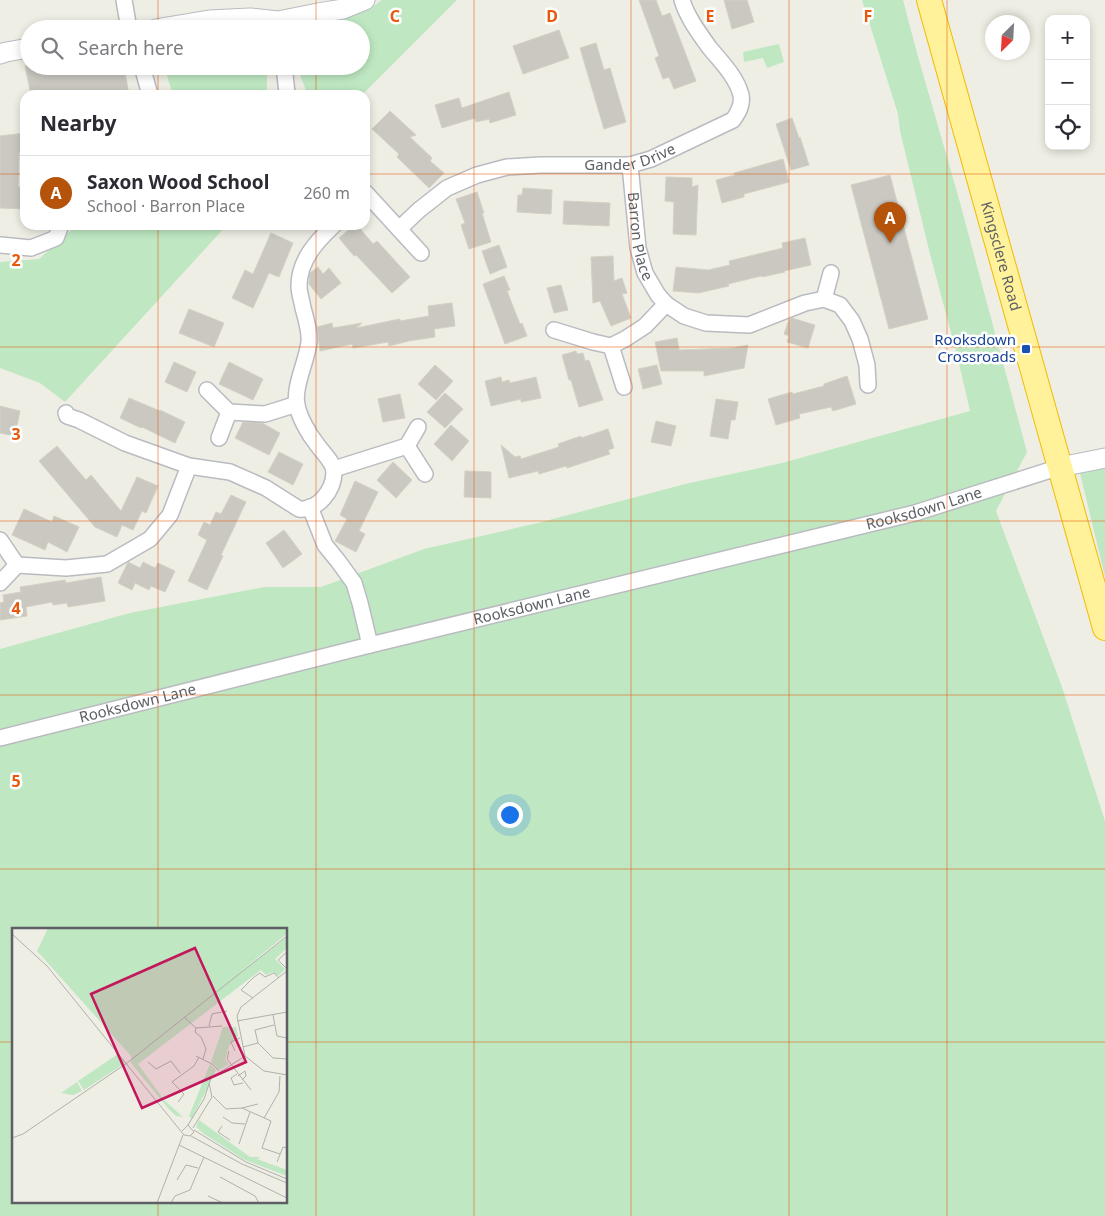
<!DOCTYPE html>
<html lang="en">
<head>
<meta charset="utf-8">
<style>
	body { margin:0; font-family:"Noto Sans",sans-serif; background:#f2f2f3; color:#2b2b33 }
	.controls { position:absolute; right:15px; top:15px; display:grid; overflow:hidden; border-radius:10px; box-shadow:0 2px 8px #0003 }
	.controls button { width:45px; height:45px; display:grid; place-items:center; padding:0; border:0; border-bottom:1px solid #e1e1e2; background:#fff; color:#2b2b33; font:25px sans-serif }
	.compass { position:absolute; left:985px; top:15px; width:45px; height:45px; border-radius:50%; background:#fff; box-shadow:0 2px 8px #0003; rotate:204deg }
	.you { position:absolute; left:509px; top:814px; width:18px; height:18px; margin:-12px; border:4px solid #fff; border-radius:50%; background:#1a73e8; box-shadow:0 0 0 8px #1a73e833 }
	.badge { display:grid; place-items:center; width:32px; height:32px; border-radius:50%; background:#b45309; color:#fff; font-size:16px; font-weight:700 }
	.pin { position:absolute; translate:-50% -41px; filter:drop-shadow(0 1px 2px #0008) }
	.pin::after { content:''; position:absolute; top:26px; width:18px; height:15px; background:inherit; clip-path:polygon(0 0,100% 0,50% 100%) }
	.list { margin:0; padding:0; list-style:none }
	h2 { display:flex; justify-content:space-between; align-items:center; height:65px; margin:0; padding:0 20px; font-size:21px }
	h2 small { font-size:16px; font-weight:400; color:#7c7c81 }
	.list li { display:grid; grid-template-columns:32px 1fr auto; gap:15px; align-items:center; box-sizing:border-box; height:75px; padding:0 20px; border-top:1px solid #e1e1e2 }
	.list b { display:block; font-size:19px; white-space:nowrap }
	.list p { margin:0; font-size:16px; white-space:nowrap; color:#7c7c81 }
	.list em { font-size:16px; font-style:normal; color:#7c7c81 }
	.icon { flex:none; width:28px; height:28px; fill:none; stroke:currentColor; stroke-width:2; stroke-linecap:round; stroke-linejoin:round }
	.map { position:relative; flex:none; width:1105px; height:1216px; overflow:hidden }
	.search { position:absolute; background:#fff; box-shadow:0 2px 8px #0003; left:20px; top:20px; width:350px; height:55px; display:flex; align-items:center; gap:12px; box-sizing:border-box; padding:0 18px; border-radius:28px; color:#7c7c81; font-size:19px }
	.panel { position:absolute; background:#fff; box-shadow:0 2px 8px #0003; left:20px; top:90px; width:350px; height:140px; border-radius:15px }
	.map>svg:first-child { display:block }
</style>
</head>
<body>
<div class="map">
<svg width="1105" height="1216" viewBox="0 0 1105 1216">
	<rect width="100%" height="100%" fill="#efeee4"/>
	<path fill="#bfe8c2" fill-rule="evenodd" d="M382 0H457L362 95H308L301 78 299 66H361V29H312L344 18 375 5Z
		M862 0H903L917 53 959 199 1027 452 996 511 1062 687 1105 821V1216H0V649L130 613 264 587H321L424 549 538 523 685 484 782 463 970 411 957 355 930 254 900 131 898 114ZM14 930H286V1202H14Z
		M779 44 784 62 767 68 763 58 744 62 743 52Z
		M164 66H267V95H173Z
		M77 225H227L65 402 40 383 0 368V262L39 259Z
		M1105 468V577L1080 473Z"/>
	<path fill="#cac8c1" stroke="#d5d0c2" d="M639 0H656L662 16 670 13 696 81 674 89 669 77 663 79 655 58 659 56Z
		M724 0H747L754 22 732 29Z
		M559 30 569 58 523 74 513 46Z
		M596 43 604 70 610 68 626 122 604 129 580 48Z
		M25 66H124L129 95H31Z
		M509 92 516 115 490 123 489 119 476 122 475 118 442 128 435 105 459 98 462 108Z
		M390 111 416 135 410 137 432 158 430 161 444 173 429 188 397 157 399 154 372 129Z
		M792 118 799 138 800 137 809 165 791 170 776 124Z
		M25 133V151L19 152 18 187H25V209L0 208V136Z
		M783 159 789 182 744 194V197L722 203 716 180 735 175 734 173Z
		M890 175 928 319 889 329 851 185Z
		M666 177 692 178V187L698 185 696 235 673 234 674 202 665 201Z
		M523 188 552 190 551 214 517 212 518 195H522Z
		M477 192 484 213H482L491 242 469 249 461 225 465 223 456 199Z
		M564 201 610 203 609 226 563 224Z
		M354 225H357L373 244 377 241 410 277 392 293 356 255 354 256 339 238Z
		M271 233 293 243 279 277 269 273 253 308 232 298 245 270 253 274Z
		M805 238 811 265 784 271 785 272 762 277 761 276 728 284 729 286 698 293 673 291 676 267 708 270 730 265 729 261 783 248 782 243Z
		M499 245 507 267 490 274 482 251Z
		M613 256 614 281 622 278 627 293 622 294 631 318 611 326 600 301 593 303 591 257Z
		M318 267 323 274 329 268 341 283 321 299 309 284 310 273Z
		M504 276 510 290 507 291 520 324 522 323 527 336 505 344 483 284Z
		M561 285 568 310 554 313 547 288Z
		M452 303 455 326 434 329 435 337 409 341 389 346 388 342 353 348 352 344 320 351 317 327 332 323 333 328 362 323 356 328 400 319V321L429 316 428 306Z
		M189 309 224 323 214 347 179 333Z
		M792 318 815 325 808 348 787 342 789 336 784 334 789 320Z
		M677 338 679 350 732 348 748 345 744 368 704 376V371H661L655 342Z
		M576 351 577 354 583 353 585 361 589 360 603 400 579 407 571 380H569L562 355Z
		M174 362 196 372 187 392 165 382Z
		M229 362 263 379 253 400 219 384Z
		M435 365 453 381 436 400 418 384Z
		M657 365 662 384 643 389 638 369Z
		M847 376 856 404 833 411 831 407 799 414 800 418 776 425 768 399 792 392 793 394 824 386V384Z
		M501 377 502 382 509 380 510 383 536 377 541 398 521 402V399L491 406 485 381Z
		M445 393 463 409 445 428 427 412Z
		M400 394 405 418 383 422 378 399Z
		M129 398 160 411V410L185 422 175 443 142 427 141 428 120 418Z
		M716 399 738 402 735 420H731L728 439 710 436Z
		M0 406 20 411 15 436 0 433Z
		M656 421 676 426 671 446 651 442Z
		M243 422 262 423 280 433 269 455 235 438Z
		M451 425 469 441 452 461 434 444Z
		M608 429 614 448 608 450 610 454 567 468 566 466 539 474 538 471 509 478 501 445 515 457 520 456 521 459 559 447 558 444 581 436V438Z
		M57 446 86 480 91 475 121 511 137 477 158 486 146 513 142 511 133 530 122 525 117 537 95 527 39 461Z
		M279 452 303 464 293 485 268 472Z
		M393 462 412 480 396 498 377 480Z
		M465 471 491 472V498L464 497Z
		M355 481 378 492 359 531 365 534 356 552 335 541 347 519 340 515Z
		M231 495 246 502 221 555 223 556 207 590 188 581 207 540 198 535 204 522 210 525 216 512 221 514Z
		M24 509 52 522 54 516 79 527 67 552 48 542 45 550 12 535Z
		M284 530 302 554 283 568 266 543Z
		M128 562 140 568 143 562 155 568 158 563 175 571 165 592 151 586 149 590 135 583 132 590 118 583Z
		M101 577 105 601 68 607 67 603 53 605 52 602 26 607 27 616 0 620V603L4 602 3 595 21 592 20 587 65 580 66 583Z"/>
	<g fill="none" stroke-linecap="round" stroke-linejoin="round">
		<g stroke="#b9bbc1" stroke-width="18">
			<g id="minor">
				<path d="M124 0 129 29"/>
				<path d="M142 66 150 95"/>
				<path d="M284 66 287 93 289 95"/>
				<path id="s1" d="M630 165 638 248 645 273 658 295 666 304 684 316 706 323 749 325 805 303 824 299 840 305 852 321 860 339 867 365 868 385"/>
				<path d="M365 192 421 253"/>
				<path id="s2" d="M399 229 419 210 447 188 477 175 507 167 540 165H630L651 159 733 120C738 113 743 105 741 95 736 76 721 62 709 47 699 33 687 17 682 0"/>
				<path d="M0 245 31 248 56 238 61 225"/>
				<path d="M824 299 831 273"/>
				<path d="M554 330 593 342 611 346 625 339 645 326 666 304"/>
				<path d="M611 346 624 387"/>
				<path d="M207 390 229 412 219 438"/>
				<path d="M229 412 265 414 297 404"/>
				<path d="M66 413 67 416 79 420 125 443 189 466 230 472 266 488 299 509C318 511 334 490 334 472 334 462 321 451 316 443 308 433 300 418 297 406 293 387 307 361 309 342 310 331 306 319 303 308 302 301 299 293 299 286 299 260 317 241 334 225"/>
				<path d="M407 446 425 474"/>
				<path d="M334 469 407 446 418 427"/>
				<path d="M310 507 325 545 338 561 354 583 360 603 370 645"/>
				<path d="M0 540 17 565"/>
				<path d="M17 565 66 568 107 564 150 539 170 515 189 466"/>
				<path d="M0 583 17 565"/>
				<path id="s3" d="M0 738 370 645 915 513 1060 467"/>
			</g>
		</g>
		<g stroke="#b9bbc1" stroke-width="21">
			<path id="tertiary" d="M155 29 209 20 250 18 278 21 318 13 343 9 365 0
				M0 54 6 52 29 48
				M1060 467 1105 458"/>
		</g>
		<g stroke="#f3ba00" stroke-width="26">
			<g id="trunk">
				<path id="s4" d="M929 0 1105 628"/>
			</g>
		</g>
		<use href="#minor" stroke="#fff" stroke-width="15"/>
		<use href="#tertiary" stroke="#fff" stroke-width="19"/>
		<use href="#trunk" stroke="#fff29a" stroke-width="24"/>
	</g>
	<path fill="none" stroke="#e8590c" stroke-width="1" stroke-opacity="0.55" d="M158 0V29M316 0V29M474 0V1216M631 0V1216M789 0V1216M947 0V1216M158 66V95M316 66V95M0 174H25M365 174H1105M158 225V930M316 225V1216M0 347H1105M0 521H1105M0 695H1105M0 869H1105M0 1042H14M286 1042H1105M158 1202V1216"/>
	<rect fill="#1a4fb4" stroke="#fff" stroke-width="2" x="1021" y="344" width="10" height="10" rx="2.5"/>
	<g text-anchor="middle" stroke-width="5" stroke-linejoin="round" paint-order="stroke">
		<g font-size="15" fill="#5c5f65" stroke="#fff">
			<text dy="5" stroke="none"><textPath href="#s2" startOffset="251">Gander Drive</textPath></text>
			<text dy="5" stroke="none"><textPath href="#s1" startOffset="72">Barron Place</textPath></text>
			<text dy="5" stroke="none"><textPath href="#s4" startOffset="266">Kingsclere Road</textPath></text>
			<text dy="5" stroke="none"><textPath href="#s3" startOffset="952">Rooksdown Lane</textPath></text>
			<text dy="5" stroke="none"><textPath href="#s3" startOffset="548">Rooksdown Lane</textPath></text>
			<text dy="5" stroke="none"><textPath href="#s3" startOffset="142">Rooksdown Lane</textPath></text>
		</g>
		<g font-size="15" fill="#164399" stroke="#fff" text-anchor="end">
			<text x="1016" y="345">Rooksdown<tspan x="1016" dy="17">Crossroads</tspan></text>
		</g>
	</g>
	<g transform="translate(12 928)">
		<rect width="275" height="275" fill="#efeee4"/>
		<path d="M36 0H275V6L224 47 275 9V20L263 31 273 41 266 48 261 44 254 47 249 42 126 136 152 172 171 189 164 188 155 179 119 135V128L25 23ZM211 99H224L226 108 217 118 213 132 217 136 207 142 199 134ZM106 126 113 135 72 162 66 153ZM198 136 204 142 180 191 177 188ZM65 154 70 163 61 167 49 165ZM187 192 238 229H249L245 231 275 242V248L233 232 192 206 184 199Z" fill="#bfe8c2"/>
		<path fill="none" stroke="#b0b1ad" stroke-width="1" d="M0 6 35 38 172 207 178 208 182 204 176 197 170 203M275 24 266 32 275 41M275 43 229 79 225 88 233 128 252 143 275 147M241 70 229 62 242 49 248 45 253 49 262 45 267 50M261 87 265 108 275 110M172 89 184 100 210 98M225 93 275 84M262 97 243 102 246 115 261 130 275 131M197 98 200 86 215 83M184 100 183 104 189 109 194 121 191 131M231 119 246 115M217 123 215 131 239 162M223 123 219 114 228 110M184 128 200 136 207 143M136 134 144 141 159 133 168 145M225 146 219 150 222 157 231 155M226 148 233 143 234 148 230 152M201 168 214 181M166 174 172 166 160 154 182 138 187 129M230 180 246 176M214 181 230 180 259 193 250 220 268 226M211 189 220 195 233 196M252 190 267 164 268 148M176 197 192 171 199 150 233 128M210 198 206 204 218 212M181 200 200 169 197 155M182 202 234 234 275 251M179 208 230 236 275 255M0 210 11 206 115 135 275 8M227 216 238 184M167 217 275 270M265 234 271 219 275 220M208 249 243 268 247 275M165 252 174 237 186 240M196 268 211 275M145 275 171 207M159 275 163 268 178 262 192 229"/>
		<path fill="#c2185b" fill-opacity="0.15" stroke="#c2185b" stroke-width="2.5" d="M183 20 234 134 130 180 79 66Z"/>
		<rect width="275" height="275" fill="none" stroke="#5c5f65" stroke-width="2.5"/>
	</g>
	<g font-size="16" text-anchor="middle" font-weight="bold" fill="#e8590c" stroke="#fff" stroke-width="5" stroke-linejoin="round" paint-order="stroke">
		<text x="395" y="22">C</text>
		<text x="552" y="22">D</text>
		<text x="710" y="22">E</text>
		<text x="868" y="22">F</text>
		<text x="16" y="266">2</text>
		<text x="16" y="440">3</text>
		<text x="16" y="614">4</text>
		<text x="16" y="787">5</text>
	</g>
</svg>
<div class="controls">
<button>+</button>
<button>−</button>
<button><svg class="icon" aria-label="locate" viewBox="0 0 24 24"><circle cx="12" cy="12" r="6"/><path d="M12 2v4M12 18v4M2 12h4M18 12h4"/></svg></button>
</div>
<svg class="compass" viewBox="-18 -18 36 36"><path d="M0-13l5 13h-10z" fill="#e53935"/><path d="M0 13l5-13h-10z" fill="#7c7c81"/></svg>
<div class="you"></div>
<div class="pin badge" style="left:890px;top:243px">A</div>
<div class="search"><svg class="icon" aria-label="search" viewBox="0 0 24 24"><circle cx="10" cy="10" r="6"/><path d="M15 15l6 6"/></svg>Search here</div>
<section class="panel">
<h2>Nearby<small></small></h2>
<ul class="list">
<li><span class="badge">A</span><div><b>Saxon Wood School</b><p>School · Barron Place</p></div><em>260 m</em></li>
</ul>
</section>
</div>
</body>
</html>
